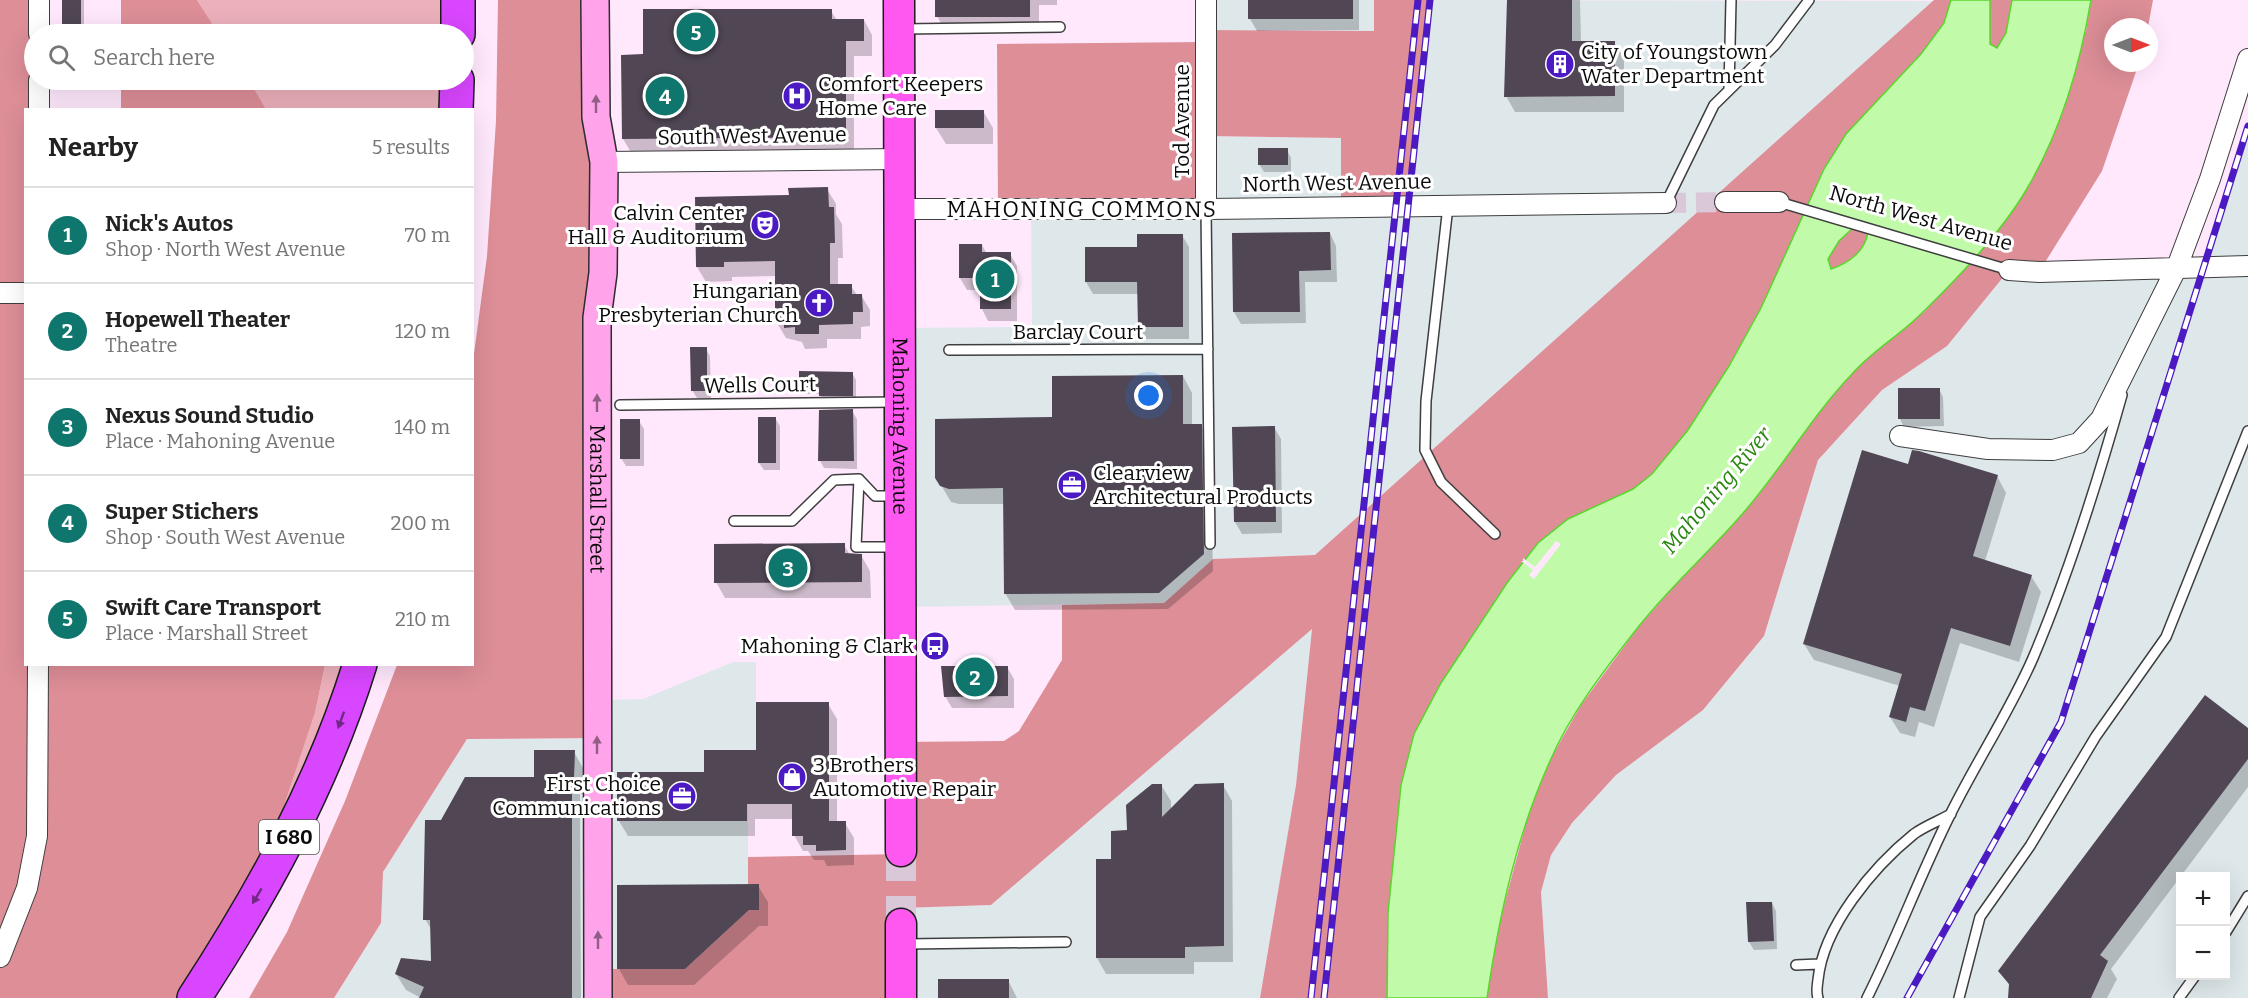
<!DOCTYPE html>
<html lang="en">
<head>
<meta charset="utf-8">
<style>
	body { margin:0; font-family:Bitter,serif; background:#f6f6f6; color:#222 }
	.controls { position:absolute; right:18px; bottom:18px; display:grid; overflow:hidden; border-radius:0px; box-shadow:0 6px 24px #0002 }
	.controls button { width:54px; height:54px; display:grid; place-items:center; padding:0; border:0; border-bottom:2px solid #e0e0e0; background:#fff; color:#222; font:30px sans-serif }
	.compass { position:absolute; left:2104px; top:18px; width:54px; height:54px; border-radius:50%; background:#fff; box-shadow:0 6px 24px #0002; rotate:90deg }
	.you { position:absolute; left:1149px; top:396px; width:21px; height:21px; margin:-15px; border:4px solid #fff; border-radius:50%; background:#1a73e8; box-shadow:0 0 0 9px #1a73e833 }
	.badge { display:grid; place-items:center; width:39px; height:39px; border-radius:50%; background:#0f766e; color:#fff; font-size:20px; font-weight:700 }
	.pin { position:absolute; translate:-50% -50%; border:3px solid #fff; box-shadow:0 2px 6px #0006 }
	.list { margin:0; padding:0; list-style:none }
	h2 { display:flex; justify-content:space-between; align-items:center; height:78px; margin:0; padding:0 24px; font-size:26px }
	h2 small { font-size:20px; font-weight:400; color:#767676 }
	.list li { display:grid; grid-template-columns:39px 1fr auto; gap:18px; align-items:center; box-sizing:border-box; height:96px; padding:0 24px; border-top:2px solid #e0e0e0 }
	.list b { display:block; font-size:22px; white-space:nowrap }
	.list p { margin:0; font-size:20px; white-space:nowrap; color:#767676 }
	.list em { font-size:20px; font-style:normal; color:#767676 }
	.icon { flex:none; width:33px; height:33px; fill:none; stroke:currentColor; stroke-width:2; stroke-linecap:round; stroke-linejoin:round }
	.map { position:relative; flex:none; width:2248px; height:998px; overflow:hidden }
	.search { position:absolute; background:#fff; box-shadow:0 6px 24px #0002; left:24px; top:24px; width:450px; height:66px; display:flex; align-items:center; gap:15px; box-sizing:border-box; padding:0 21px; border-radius:33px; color:#767676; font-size:22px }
	.panel { position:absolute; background:#fff; box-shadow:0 6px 24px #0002; left:24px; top:108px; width:450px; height:558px; border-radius:0px }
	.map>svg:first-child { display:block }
</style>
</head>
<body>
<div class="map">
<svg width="2248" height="998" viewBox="0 0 2248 998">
	<rect width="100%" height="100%" fill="#ffe8fc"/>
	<path fill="#dee8eb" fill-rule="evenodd" d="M1206 0H1374V31L1206 30Z
		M1429 0 1934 1 1315 555 1213 559 1164 603 901 607V328L1032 327 1031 209 1206 136 1342 138Z
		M2248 126V998H1548L1541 892 1551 855 1572 823 1616 775 1703 710 1764 636 1818 460 1882 390 1947 346 2009 270 2203 267ZM2180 876H2226V976H2180Z
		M1312 629 1296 785 1260 998H901V908L991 905Z
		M733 662H756V751H748V884H759V910H749L685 969H598V998H334L381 923 383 872 467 739 597 738V700L643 699Z"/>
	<path fill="#ecb0bb" d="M197 0H458V34H219Z
		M249 80H457L456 109H266Z
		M325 665H360L280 818 315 713Z"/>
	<path fill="#dd8e97" d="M0 0H39C34 37 33 72 39 109L26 110V664L325 665 315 713 280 818 194 998H0Z
		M121 0H197L219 34H121Z
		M498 0H595L597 738 467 739 383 872 381 923 334 998H249L287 932 345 801 397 665 472 664V369L487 256 496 121Z
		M1374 0H1429L1409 206 1341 207V138L1207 136 1206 209H998L997 44 1206 42V30L1374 31Z
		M1934 0H1951L1944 23 1921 54 1846 134 1824 169 1761 308 1729 366 1688 430 1652 474 1633 489 1609 501 1507 583 1441 683 1414 734 1401 785 1388 913 1387 998H1260L1296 785 1312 629 991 905 901 908V992L895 998H598V969H685L749 910H759V885L748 884V857L901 854V742L1004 741 1019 731 1062 660V605L1164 603 1213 559 1315 555Z
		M1990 0H2012L2006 33 1998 48 1990 44Z
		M2091 0H2153L2148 27H2113V63H2139L2102 171 2039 272 2009 270 1947 346 1882 390 1818 460 1764 636 1703 710 1616 775 1572 823 1551 855 1541 892 1548 998H1487L1495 939 1529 812 1551 758 1581 705 1640 625 1692 566 1738 519 1828 398 1862 362 1924 312 1963 270 2086 31Z
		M121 80H249L266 109H121Z
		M1854 227 1868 231C1866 251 1849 262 1831 269L1828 259 1839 241Z"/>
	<path fill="#c1faa9" stroke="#59d62b" stroke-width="1.5" fill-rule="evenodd" d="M1951 0H1990V44L1997 48 2006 33 2012 0H2091C2080 66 2060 134 2025 192 1999 235 1960 276 1924 311 1902 334 1873 350 1852 374 1809 419 1779 474 1737 520 1705 556 1669 588 1639 626 1606 668 1571 712 1550 761 1516 836 1499 917 1487 998H1387L1388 913 1401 785 1414 734 1441 683 1507 583 1538 543 1568 519 1633 489 1652 474 1688 430 1729 366 1761 308 1824 169 1846 134 1921 54 1944 23ZM1854 227 1868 231C1866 251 1849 263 1831 269L1828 259 1839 241Z"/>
	<path fill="#ffe8fc" d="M1556 541 1561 544 1534 579 1529 575 1533 570 1521 561H1523V558L1535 567Z"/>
	<path fill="#0003" d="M64 0H84V31H68L64 24Z
		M937 0H1057V5H1039V32H946L937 16Z
		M1250 0H1359V30L1257 31 1250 19Z
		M1509 0H1580L1581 42H1614L1624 58V112H1515L1506 96Z
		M831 11 837 20H864L872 35V56H854V152L632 154 623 139 645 56Z
		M983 111 993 128V144H946L936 128Z
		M1287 150 1291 158V172H1264L1259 164Z
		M827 189 836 204V214L842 224 843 258H838V286H851L857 295H861L870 310V326L861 327V339H827V348L805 349 802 342 786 338 777 323V276L732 277V281L706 282 697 267 790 197Z
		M1330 233 1336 246 1337 282H1305L1306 323 1241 324 1234 312Z
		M1182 235 1189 247V339H1146L1139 327V294H1093L1086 282 1139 248Z
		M982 245 987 254H1010L1017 266V321H988L982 309 981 290H967L960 278Z
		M706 349 710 356 711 398H697L692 390Z
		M801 373H852L856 380V402H824L820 394H805L801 387Z
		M1183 376 1192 393V425H1201L1210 441 1213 571 1168 609 1015 610 1005 593V504H959L951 502 937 478 1053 419Z
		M1939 389 1943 397 1944 426 1904 427 1900 419 1899 390Z
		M852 411 857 419V469L824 468 820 461Z
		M775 418 780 426V470H764L759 463Z
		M639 421 644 429V466H626L621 458Z
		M1274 427 1281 439 1282 533 1242 534 1235 522Z
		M1909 466 1997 476 2006 493 1985 561 2031 576 2041 592 2019 662 1960 643 1934 727 1919 722 1915 737 1900 733 1890 717 1900 686 1814 660 1804 644Z
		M844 545 850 555H861L870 571 871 598H725L716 582Z
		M1007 667 1014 679V708H952L945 696Z
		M828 704 837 719V823H845L854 838V865L827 866 824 860H814L808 851H803L794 835V819H755V836H628L619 821 706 774 758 752Z
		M2248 730V787L2111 969 2117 979 2107 998H2018L2000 971Z
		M574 752 583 768V794H580L581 998H421L406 990 396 974 432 963V931L425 919 442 822 536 779Z
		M1161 785 1171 801V810L1223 785 1232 801 1233 962H1194V974H1106L1097 958 1113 860 1128 832Z
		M758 886 768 902V926H759L694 985H628L619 969Z
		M1772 903 1776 911 1777 949 1754 950 1749 942Z
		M1008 980 1017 998H940Z"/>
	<path fill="#504654" d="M62 0H81V24H62Z
		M935 0H1030V17H935Z
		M1248 0H1353V19H1248Z
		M1507 0H1572V41H1615V96L1504 97Z
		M643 9H832V19H864V41H846V137L622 139 621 55 643 54Z
		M935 110H984V128H935Z
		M1258 148H1288V165H1258Z
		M828 187 829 207H834L835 243H830V284H852V294H862L863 312H853V324L819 325V334H795V327L784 328V323H775V261L724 262V267H696L695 197 789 195 788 188Z
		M1330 232 1331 270 1299 271 1300 312H1233L1232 233Z
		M1137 234H1183V327H1138L1137 282H1085V247H1137Z
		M959 244H982V252H1011V309H980V278H959Z
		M690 347H707V391H691Z
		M799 371 853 372V396H819V387H799Z
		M1183 375V424H1202L1204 554 1159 593 1004 594 1003 488 949 489 940 486 935 478V419L1052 417V376Z
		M1898 388H1940V419H1898Z
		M853 409 854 461H818L819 410Z
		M758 417H776V463H758Z
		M620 419H640V459H620Z
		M1275 426 1276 522H1234L1232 427Z
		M1862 450 1908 464 1912 450 1919 451 1998 475 1973 556 2032 575 2010 646 1951 628 1925 711 1910 707 1906 722 1889 717 1902 674 1803 644Z
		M845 543V553L862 554V582L714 583V544Z
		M941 666H1008V696L944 697Z
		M2205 695 2248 728V759L2100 955 2108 961 2091 998H2008L2009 984 1998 971Z
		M756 702H829V821H846V850L816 851V845H803V836H792V804H747V821H617V772H704V750H756Z
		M534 750H575L574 778H572V998H419L424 987 395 974 401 958 431 961 430 920H423L425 820H441L465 777H534Z
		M1224 783V946L1185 947V958H1096V859H1111V831L1127 830 1126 805 1152 784H1162V817L1195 784Z
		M759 884V910H749L685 969H617V885Z
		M1746 902H1772L1774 941 1748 942Z
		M938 979H1009V998H938Z"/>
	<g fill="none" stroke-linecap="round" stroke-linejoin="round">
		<path stroke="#dac7d8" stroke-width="20" stroke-dasharray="20 10" stroke-linecap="butt" d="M1666 203 1725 202"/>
		<path stroke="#dac7d8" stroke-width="30" stroke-dasharray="30 15" stroke-linecap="butt" d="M901 851V924"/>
		<g stroke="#3e3e3e" stroke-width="12">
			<path id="lane" d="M903 29 1060 27
				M1729 90 1731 0
				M1779 202 2009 270
				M1666 203 1714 105 1775 45 1809 0
				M1448 206 1426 401 1425 450 1441 482 1495 534
				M1206 209 1210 544
				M949 350 1208 349
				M620 405 897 402
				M896 496H875L859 479 856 547H896
				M734 521H792L834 480 859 479
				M2226 932 2248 896
				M906 944 1066 942
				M1796 965 1819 964
				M1818 998C1816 992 1817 987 1818 980 1823 927 1873 867 1914 834 1925 826 1939 821 1951 814
				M1867 998C1897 938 1920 875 1950 815 1976 762 2009 713 2033 658 2069 573 2097 484 2122 395
				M1959 998 1980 917 2030 846 2096 736 2166 637 2248 431
				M2179 998 2195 976"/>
		</g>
		<g stroke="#3e3e3e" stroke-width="22">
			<path id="street" d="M1206 0V209
				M39 34V0
				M39 110V80
				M604 162 900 159
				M1725 202H1779
				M900 209H1206L1666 203
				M2009 270 2039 272 2248 266
				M0 293H26
				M1900 436 1988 449 2053 450 2079 443 2101 419 2177 267 2210 179 2248 59
				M0 957 27 888 37 836 38 664"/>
		</g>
		<g stroke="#2d2d2d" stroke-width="30">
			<g id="secondary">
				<path id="s1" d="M595 0 596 117 604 162 603 273 597 318 598 998"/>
			</g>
		</g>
		<g stroke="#1c1c1c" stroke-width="33">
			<g id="primary">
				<path id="s2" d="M899 0 901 851"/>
				<path d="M901 924V998"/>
			</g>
		</g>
		<g stroke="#1c1c1c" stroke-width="36">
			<path id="highway" d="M458 34V0
				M456 110 457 80
				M194 998C262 894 323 784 360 664"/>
		</g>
		<use href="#lane" stroke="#fff" stroke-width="9"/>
		<use href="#street" stroke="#fff" stroke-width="20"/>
		<use href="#secondary" stroke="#ffa3ea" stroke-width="27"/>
		<use href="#primary" stroke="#ff58f0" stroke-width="30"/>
		<use href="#highway" stroke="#d946ff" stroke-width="33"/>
		<g stroke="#4b1ac3" stroke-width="7">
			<path id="rail" d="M1311 998 1418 0
				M1324 998 1430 0
				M1907 998 2061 722 2248 126"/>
		</g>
		<use href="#rail" stroke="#fff" stroke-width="4.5" stroke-dasharray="14" stroke-linecap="butt"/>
	</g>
	<defs><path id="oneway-solid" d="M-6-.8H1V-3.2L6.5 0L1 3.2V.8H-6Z" transform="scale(1.5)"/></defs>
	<g fill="#915f86">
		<use href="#oneway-solid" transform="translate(596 104) rotate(-90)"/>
		<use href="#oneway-solid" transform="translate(597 403) rotate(-90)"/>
		<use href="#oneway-solid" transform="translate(597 745) rotate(-90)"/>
		<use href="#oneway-solid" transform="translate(598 940) rotate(-90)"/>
	</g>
	<g fill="#722885">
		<use href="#oneway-solid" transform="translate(341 720) rotate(110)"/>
		<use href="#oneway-solid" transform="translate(257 896) rotate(121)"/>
	</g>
	<defs>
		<g id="building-disc" transform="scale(1.5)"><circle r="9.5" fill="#4b1ac3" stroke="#fff"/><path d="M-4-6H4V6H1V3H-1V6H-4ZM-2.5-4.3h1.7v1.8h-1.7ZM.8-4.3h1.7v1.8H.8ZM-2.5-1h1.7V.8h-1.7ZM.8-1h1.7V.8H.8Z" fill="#fff"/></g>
		<g id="hospital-disc" transform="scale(1.5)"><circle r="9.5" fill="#4b1ac3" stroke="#fff"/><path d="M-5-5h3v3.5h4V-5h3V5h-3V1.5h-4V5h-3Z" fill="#fff"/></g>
		<g id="theatre-disc" transform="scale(1.5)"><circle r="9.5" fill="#4b1ac3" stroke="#fff"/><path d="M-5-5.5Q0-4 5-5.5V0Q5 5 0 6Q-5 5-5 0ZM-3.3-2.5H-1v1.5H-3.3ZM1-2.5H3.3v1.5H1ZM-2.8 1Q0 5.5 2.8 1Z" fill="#fff"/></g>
		<g id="church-disc" transform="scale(1.5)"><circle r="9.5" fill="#4b1ac3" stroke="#fff"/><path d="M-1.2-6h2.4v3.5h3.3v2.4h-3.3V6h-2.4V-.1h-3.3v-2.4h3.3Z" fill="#fff"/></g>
		<g id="office-disc" transform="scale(1.5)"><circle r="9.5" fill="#4b1ac3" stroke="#fff"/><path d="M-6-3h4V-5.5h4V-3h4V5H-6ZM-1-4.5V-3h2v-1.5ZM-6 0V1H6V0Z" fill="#fff"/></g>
		<g id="bus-disc" transform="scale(1.5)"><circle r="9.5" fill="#4b1ac3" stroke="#fff"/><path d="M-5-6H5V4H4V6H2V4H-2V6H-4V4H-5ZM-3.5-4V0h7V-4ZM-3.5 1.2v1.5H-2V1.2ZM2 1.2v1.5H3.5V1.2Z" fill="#fff"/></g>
		<g id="shop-disc" transform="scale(1.5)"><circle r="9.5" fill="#4b1ac3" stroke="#fff"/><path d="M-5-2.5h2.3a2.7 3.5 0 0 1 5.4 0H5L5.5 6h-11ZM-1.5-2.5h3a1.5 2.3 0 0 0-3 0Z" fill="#fff"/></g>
	</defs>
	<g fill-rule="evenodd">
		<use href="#building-disc" x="1560" y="64"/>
		<use href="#hospital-disc" x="797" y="96"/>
		<use href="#theatre-disc" x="765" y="225"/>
		<use href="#church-disc" x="819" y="303"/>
		<use href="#office-disc" x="1072" y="485"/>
		<use href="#bus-disc" x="935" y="646"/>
		<use href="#shop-disc" x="792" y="777"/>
		<use href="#office-disc" x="682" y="796"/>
	</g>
	<g text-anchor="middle" stroke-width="6" stroke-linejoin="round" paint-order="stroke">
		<rect fill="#fff" stroke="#545454" stroke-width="1.5" x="259" y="820" width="60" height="34" rx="4.5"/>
		<g font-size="20" font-weight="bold" fill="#0b0b0b">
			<text x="289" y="844">I 680</text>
		</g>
		<g font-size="21" fill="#0b0b0b" stroke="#fff" text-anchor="start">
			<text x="1581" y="59">City of Youngstown<tspan x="1581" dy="24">Water Department</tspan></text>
			<text x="818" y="91">Comfort Keepers<tspan x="818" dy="24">Home Care</tspan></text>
			<text x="744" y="220" text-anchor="end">Calvin Center<tspan x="744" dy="24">Hall &amp; Auditorium</tspan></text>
			<text x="798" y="298" text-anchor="end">Hungarian<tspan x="798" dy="24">Presbyterian Church</tspan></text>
			<text x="1093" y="480">Clearview<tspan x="1093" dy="24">Architectural Products</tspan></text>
			<text x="914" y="653" text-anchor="end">Mahoning &amp; Clark</text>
			<text x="813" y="772">3 Brothers<tspan x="813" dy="24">Automotive Repair</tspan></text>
			<text x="661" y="791" text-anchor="end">First Choice<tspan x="661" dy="24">Communications</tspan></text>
		</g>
		<g font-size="21" fill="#0b0b0b" stroke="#fff">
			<text transform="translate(1182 121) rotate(-90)" y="7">Tod Avenue</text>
			<text transform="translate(752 136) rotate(-1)" y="7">South West Avenue</text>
			<text transform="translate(1337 183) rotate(-1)" y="7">North West Avenue</text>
			<text transform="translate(1921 218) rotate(16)" y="7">North West Avenue</text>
			<text x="1078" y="339">Barclay Court</text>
			<text transform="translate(760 385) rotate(-1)" y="7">Wells Court</text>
			<text dy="7" stroke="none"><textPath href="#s2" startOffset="426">Mahoning Avenue</textPath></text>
			<text dy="7" stroke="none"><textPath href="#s1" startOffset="500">Marshall Street</textPath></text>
		</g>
		<g font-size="22" letter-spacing="1.5" fill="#0b0b0b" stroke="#fff">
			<text x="1082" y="217">MAHONING COMMONS</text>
		</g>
		<g font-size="22" font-style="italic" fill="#29870e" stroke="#fff">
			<text transform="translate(1716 490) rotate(-50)" y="8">Mahoning River</text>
		</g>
	</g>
</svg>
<div class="controls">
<button>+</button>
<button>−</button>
</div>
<svg class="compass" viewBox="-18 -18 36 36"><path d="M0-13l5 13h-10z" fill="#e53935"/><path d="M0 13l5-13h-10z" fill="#767676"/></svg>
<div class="you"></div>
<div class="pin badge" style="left:995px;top:279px">1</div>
<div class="pin badge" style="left:975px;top:677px">2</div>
<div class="pin badge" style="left:788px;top:568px">3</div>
<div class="pin badge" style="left:665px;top:96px">4</div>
<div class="pin badge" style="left:696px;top:32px">5</div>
<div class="search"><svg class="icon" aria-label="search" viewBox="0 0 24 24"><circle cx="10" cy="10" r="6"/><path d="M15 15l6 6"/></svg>Search here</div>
<section class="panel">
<h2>Nearby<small>5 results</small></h2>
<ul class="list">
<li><span class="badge">1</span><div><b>Nick's Autos</b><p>Shop · North West Avenue</p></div><em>70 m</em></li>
<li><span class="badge">2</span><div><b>Hopewell Theater</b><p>Theatre</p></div><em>120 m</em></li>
<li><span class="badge">3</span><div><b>Nexus Sound Studio</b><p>Place · Mahoning Avenue</p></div><em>140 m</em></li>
<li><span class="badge">4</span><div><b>Super Stichers</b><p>Shop · South West Avenue</p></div><em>200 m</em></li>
<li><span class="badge">5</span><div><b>Swift Care Transport</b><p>Place · Marshall Street</p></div><em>210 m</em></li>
</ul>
</section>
</div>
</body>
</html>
